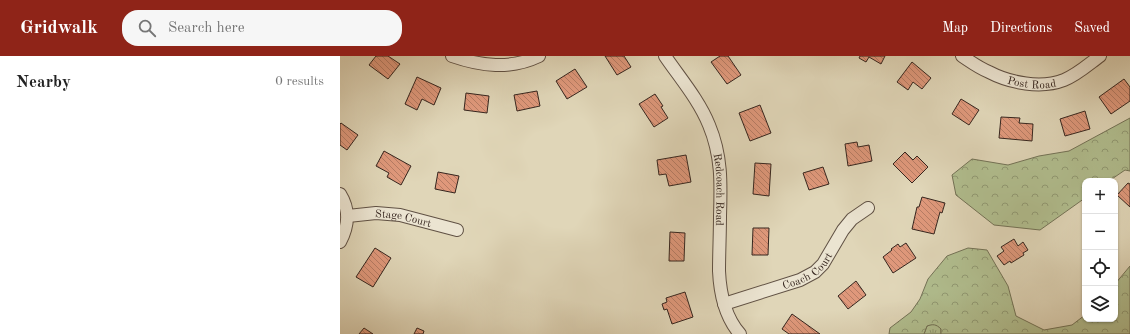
<!DOCTYPE html>
<html lang="en">
<head>
<meta charset="utf-8">
<style>
	body { margin:0; font-family:"Old Standard TT",serif; background:#f6f6f6; color:#222 }
	.controls { position:absolute; right:12px; bottom:12px; display:grid; overflow:hidden; border-radius:8px; box-shadow:0 1px 3px #0004 }
	.controls button { width:36px; height:36px; display:grid; place-items:center; padding:0; border:0; border-bottom:1px solid #e0e0e0; background:#fff; color:#222; font:20px sans-serif }
	.list { margin:0; padding:0; list-style:none }
	h2 { display:flex; justify-content:space-between; align-items:center; height:52px; margin:0; padding:0 16px; font-size:17px }
	h2 small { font-size:13px; font-weight:400; color:#767676 }
	.icon { flex:none; width:22px; height:22px; fill:none; stroke:currentColor; stroke-width:2; stroke-linecap:round; stroke-linejoin:round }
	.map { position:relative; flex:none; width:790px; height:278px; overflow:hidden }
	header { display:flex; align-items:center; gap:24px; box-sizing:border-box; height:56px; padding:0 20px; background:#8f2418; color:#fff }
	header strong { font-size:19px }
	nav { display:flex; gap:22px; margin-inline-start:auto; font-size:14px }
	.search { width:280px; height:36px; background:#f6f6f6; display:flex; align-items:center; gap:10px; box-sizing:border-box; padding:0 14px; border-radius:16px; color:#767676; font-size:15px }
	main { display:flex }
	aside { flex:1; background:#fff }
	.map>svg:first-child { display:block }
</style>
</head>
<body>
<header>
<strong>Gridwalk</strong>
<div class="search"><svg class="icon" aria-label="search" viewBox="0 0 24 24"><circle cx="10" cy="10" r="6"/><path d="M15 15l6 6"/></svg>Search here</div>
<nav><a>Map</a><a>Directions</a><a>Saved</a></nav>
</header>
<main>
<aside>
<h2>Nearby<small>0 results</small></h2>
<ul class="list">
</ul>
</aside>
<div class="map">
<svg width="790" height="278" viewBox="0 0 790 278">
	<defs>
		<pattern id="grass-tufts" width="24" height="20" patternUnits="userSpaceOnUse"><rect width="24" height="20" fill="#b1be8f"/><path d="M3 7l-1-3M5 7V3M7 7l1-3M15 17l-1-3M17 17v-4M19 17l1-3" fill="none" stroke="#919a74"/></pattern>
		<pattern id="forest-crowns" width="20" height="18" patternUnits="userSpaceOnUse"><rect width="20" height="18" fill="#b1be8f"/><path d="M2 6a3 3 0 1 1 6 0M12 15a3 3 0 1 1 6 0" fill="none" stroke="#919a74"/></pattern>
		<pattern id="building-back-hatch" width="6" height="6" patternUnits="userSpaceOnUse"><rect width="6" height="6" fill="#df987b"/><path d="M-1 5l2 2M0 0l6 6M5-1l2 2" fill="none" stroke="#b67c64"/></pattern>
	</defs>
	<rect width="100%" height="100%" fill="#e0d6b8"/>
	<filter id="stains"><feTurbulence type="fractalNoise" baseFrequency=".005" numOctaves="4"/><feColorMatrix values="0 0 0 0 .2 0 0 0 0 .09 0 0 0 0 .02 0 0 0 .5 -.17"/></filter>
	<radialGradient id="worn" r=".72"><stop offset=".6" stop-color="#630" stop-opacity="0"/><stop offset="1" stop-color="#630" stop-opacity=".3"/></radialGradient>
	<path fill="url(#grass-tufts)" stroke="#737256" d="M592 268 597 269 601 273V278H584L587 270Z"/>
	<path fill="url(#forest-crowns)" stroke="#737256" d="M790 62V115L785 114 769 125H745V142L700 174 654 169 616 139 612 119 632 103 668 109 699 100 729 95Z
		M628 192 647 194 668 230 676 260 704 274 732 269 745 259V263H775V228L790 210V278H601V273C596 268 593 268 587 270L584 278H549L550 272 571 256 580 243 588 223 607 200Z"/>
	<path fill="url(#building-back-hatch)" stroke="#35251e" d="M36 0H48L60 8 48 23 29 9Z
		M265 0H284L291 11 277 19Z
		M380 0H388L401 19 387 28 371 6Z
		M520 0H545L541 8 529 1 526 6 519 2Z
		M572 6 591 22 582 33 573 26 568 34 557 26Z
		M235 13 247 31 227 43 216 25Z
		M77 21 101 32 94 49 82 43 77 54 65 48Z
		M784 23 790 31V45L771 58 759 41Z
		M197 35 200 50 177 55 174 39Z
		M126 37 149 40 147 57 124 54Z
		M315 38 323 50 321 51 328 62 314 71 299 48Z
		M621 43 639 54 629 69 612 58Z
		M420 49 431 77 410 85 399 57Z
		M745 55 750 73 725 80 720 63Z
		M661 61 680 62 679 67 693 68 692 85 659 82Z
		M1 67 18 79 7 94 0 89V68Z
		M517 86 518 91 529 89 532 105 508 110 505 88Z
		M44 95 71 110 61 129 47 121 49 117 36 110Z
		M565 96 573 104 577 100 588 111 572 127 553 108Z
		M346 99 351 126 329 130 326 118 319 119 317 104Z
		M415 107 431 108 429 140 413 138Z
		M483 111 489 128 469 134 463 117Z
		M98 116 119 120 115 137 95 133Z
		M788 127 790 128V151L777 139Z
		M582 141 605 147 602 157 600 156 594 178 572 173 577 151H579Z
		M413 172H429L428 199H412Z
		M330 176 345 177 344 205H329Z
		M674 183 678 190 683 186 688 194 683 197 684 199 671 207 670 205 664 209 657 200 664 195 661 191Z
		M566 187 576 202 553 217 543 201 552 194 551 193 558 188 560 191Z
		M35 192 51 202 33 231 16 221Z
		M516 225 526 239 508 253 498 240Z
		M345 236 353 261 332 268 327 253 324 254 322 248 327 246 326 242Z
		M452 258 480 278H449L442 273Z
		M24 272 33 278H19Z
		M77 272 84 275 83 278H74Z"/>
	<g fill="none" stroke-linecap="round" stroke-linejoin="round">
		<g stroke="#605144" stroke-width="14">
			<g id="street">
				<path d="M112 0C141 10 170 14 199 0"/>
				<path id="s1" d="M325 0C340 22 359 44 369 69 382 100 381 128 380 160 380 178 379 197 379 215 380 237 385 261 400 278"/>
				<path id="s2" d="M622 0C631 6 639 12 649 16 670 27 701 33 724 24 737 19 749 8 760 0"/>
				<path d="M0 138C10 154 9 169 0 186"/>
				<path id="s3" d="M8 160 36 157 60 159 117 174"/>
				<path id="s4" d="M384 248 460 224 475 216 483 208 503 174 512 163 528 152"/>
			</g>
		</g>
		<use href="#street" stroke="#ebe4d1" stroke-width="12"/>
	</g>
	<g text-anchor="middle" stroke-width="3.5" stroke-linejoin="round" paint-order="stroke">
		<g font-size="11" fill="#35251e" stroke="#ebe4d1">
			<text dy="4" stroke="none"><textPath href="#s2" startOffset="76">Post Road</textPath></text>
			<text dy="4" stroke="none"><textPath href="#s1" startOffset="148">Redcoach Road</textPath></text>
			<text dy="4" stroke="none"><textPath href="#s3" startOffset="56">Stage Court</textPath></text>
			<text dy="4" stroke="none"><textPath href="#s4" startOffset="91">Coach Court</textPath></text>
		</g>
	</g>
	<rect width="100%" height="100%" filter="url(#stains)"/>
	<rect width="100%" height="100%" fill="url(#worn)"/>
</svg>
<div class="controls">
<button>+</button>
<button>−</button>
<button><svg class="icon" aria-label="locate" viewBox="0 0 24 24"><circle cx="12" cy="12" r="6"/><path d="M12 2v4M12 18v4M2 12h4M18 12h4"/></svg></button>
<button><svg class="icon" aria-label="layers" viewBox="0 0 24 24"><path d="M12 4l9 5-9 5-9-5zM3 14l9 5 9-5"/></svg></button>
</div>
</div>
</main>
</body>
</html>
